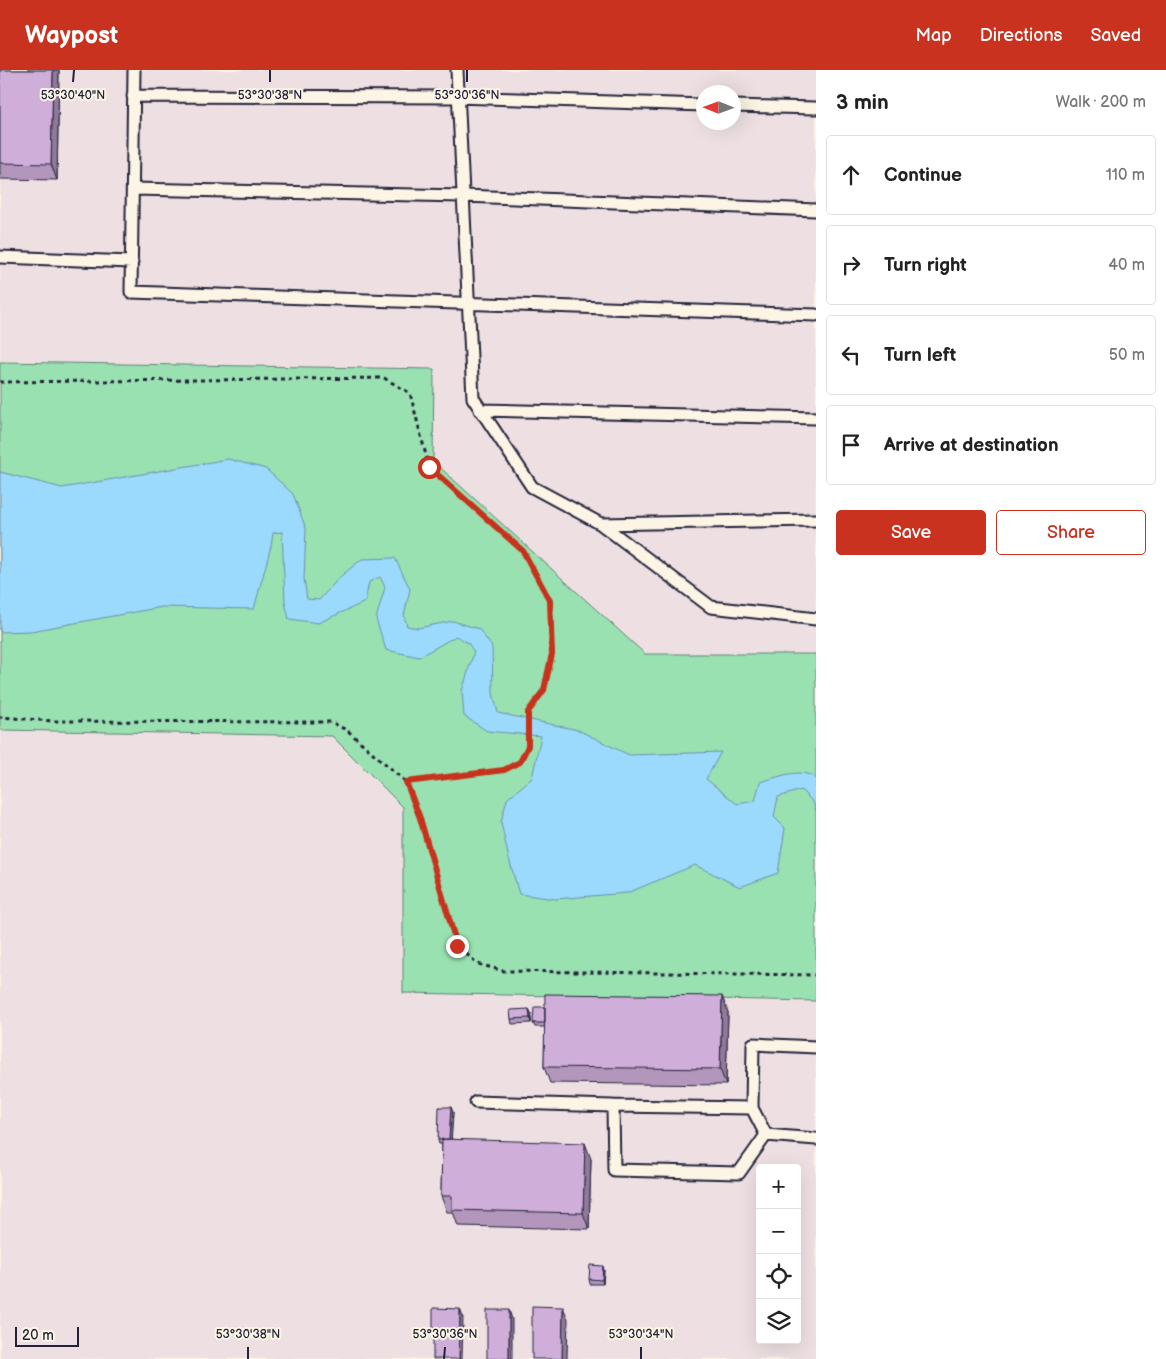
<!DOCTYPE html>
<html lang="en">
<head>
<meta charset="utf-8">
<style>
	body { margin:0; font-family:"Balsamiq Sans",sans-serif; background:#f2f2f2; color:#222 }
	.controls { position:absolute; right:15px; bottom:15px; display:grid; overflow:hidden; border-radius:5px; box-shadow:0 5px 20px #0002 }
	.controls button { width:45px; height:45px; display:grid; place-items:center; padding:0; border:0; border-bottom:1px solid #e0e0e0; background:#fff; color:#222; font:25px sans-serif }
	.compass { position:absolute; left:696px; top:15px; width:45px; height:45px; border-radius:50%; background:#fff; box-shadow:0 5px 20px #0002; rotate:271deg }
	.scale { position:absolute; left:15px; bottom:12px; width:64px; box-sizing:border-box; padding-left:5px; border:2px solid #22223b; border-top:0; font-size:14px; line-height:18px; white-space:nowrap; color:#22223b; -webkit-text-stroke:4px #fcf5e5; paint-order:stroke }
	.stop { position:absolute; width:15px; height:15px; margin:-11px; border:4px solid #c8321e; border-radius:50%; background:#fff }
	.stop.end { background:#c8321e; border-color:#fff; box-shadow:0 1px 5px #0008 }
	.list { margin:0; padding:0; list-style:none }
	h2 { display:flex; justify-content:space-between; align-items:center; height:65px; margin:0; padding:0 20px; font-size:21px }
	h2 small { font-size:16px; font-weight:400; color:#767676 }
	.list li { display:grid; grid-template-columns:32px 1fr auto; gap:15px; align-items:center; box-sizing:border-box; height:80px; margin:0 10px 10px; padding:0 10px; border:1px solid #e0e0e0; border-radius:5px }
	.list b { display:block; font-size:19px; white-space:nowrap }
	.list em { font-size:16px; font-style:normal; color:#767676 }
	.actions { display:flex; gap:10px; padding:15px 20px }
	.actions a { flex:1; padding:11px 0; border:1px solid #c8321e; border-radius:5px; text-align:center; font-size:18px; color:#c8321e }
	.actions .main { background:#c8321e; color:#fff }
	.icon { flex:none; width:28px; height:28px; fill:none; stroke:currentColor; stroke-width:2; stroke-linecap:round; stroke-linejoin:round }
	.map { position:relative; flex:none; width:816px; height:1289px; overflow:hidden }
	header { display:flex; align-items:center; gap:30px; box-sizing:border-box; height:70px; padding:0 25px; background:#c8321e; color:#fff }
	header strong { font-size:24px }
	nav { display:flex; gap:28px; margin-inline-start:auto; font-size:18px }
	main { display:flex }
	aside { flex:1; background:#fff }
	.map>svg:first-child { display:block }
</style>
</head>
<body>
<header>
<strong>Waypost</strong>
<nav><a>Map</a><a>Directions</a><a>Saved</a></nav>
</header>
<main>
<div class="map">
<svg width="816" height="1289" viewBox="0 0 816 1289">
	<rect width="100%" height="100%" fill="#fcf5e5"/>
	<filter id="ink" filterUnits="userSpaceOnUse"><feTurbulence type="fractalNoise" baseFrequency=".02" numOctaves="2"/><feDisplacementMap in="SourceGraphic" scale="10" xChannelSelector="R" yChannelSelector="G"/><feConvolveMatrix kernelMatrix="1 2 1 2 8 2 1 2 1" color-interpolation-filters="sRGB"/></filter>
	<g filter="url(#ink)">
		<path fill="#eee0e2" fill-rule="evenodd" d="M0 0H816V584H645L433 391V299L0 292ZM704 22H734V52H704Z
			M0 660 332 666 403 737 404 923 816 931V1289H0ZM760 1098H797V1270H760Z"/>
		<path fill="#99e1b0" stroke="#5e8276" d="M0 292 434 299 433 391 645 584H816V931L403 923V737L332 666 0 660Z"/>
		<path fill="#9bdafc" stroke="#6b90af" d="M228 389 266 399 293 424 306 459 304 509 307 529 319 530 341 506 362 489 395 488 410 519 404 546 407 556 418 558 453 551 479 559 492 577 493 623 498 643 578 660 629 685 721 682 706 709 737 734 755 731 760 712C776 708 802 696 816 709V741L813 732 801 720 778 727 774 747 785 758 778 803 740 817 695 795 627 823 555 829 519 824 508 785 501 752 507 729 532 708 541 666 487 661 464 646 462 621 474 582 468 573 456 566 419 587 386 580 376 549 385 517 380 507 369 512 365 532 318 553 289 549 285 532 282 462 273 463 271 476 254 539 162 537 31 561 0 562V402L62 418Z"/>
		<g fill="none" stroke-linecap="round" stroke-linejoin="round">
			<g stroke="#22223b" stroke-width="15">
				<path id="lane" d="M134 0 131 222 816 245
					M457 0 473 328 532 417 601 454 711 537 816 549
					M133 26 458 27 704 35
					M734 36 816 38
					M133 119 463 126 816 140
					M0 187 132 192
					M480 340 816 348
					M601 454 816 450
					M476 1032 613 1036 614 1100 739 1103 766 1065 816 1069
					M613 1036 752 1038 766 1065
					M752 1038 753 974 816 977"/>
			</g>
			<path stroke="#22223b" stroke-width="3" stroke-dasharray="4 4" stroke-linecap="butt" d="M0 312 384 308 410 323 429 397 523 481 550 531 552 584 544 619 528 642V676L520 692 504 700 406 712 348 661 331 652 53 651 0 647
				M406 712 420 747 457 876 478 894 504 901 816 905"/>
			<use href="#lane" stroke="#fcf5e5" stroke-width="11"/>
		</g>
		<path fill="#b296bb" stroke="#22223b" d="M0 0H59L57 110 0 109Z
			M529 939 531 943V953L512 954 511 949Z
			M728 942 726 1015 550 1013 544 997 545 957H535L533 953Z
			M453 1042 451 1069 591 1089 589 1159 458 1156 453 1142H447L441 1126 442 1074H439L438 1070Z
			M604 1200 603 1214H590L589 1209Z"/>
		<path fill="#917a99" stroke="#22223b" d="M53 0H59L57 110 51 94Z
			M722 926 728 942 726 1015 720 999Z
			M529 939 531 943V953L530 948Z
			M451 1037 453 1042 451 1075 449 1070Z
			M585 1073 591 1089 589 1159 583 1143Z
			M603 1196 604 1200 603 1214 602 1210Z
			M563 1237 568 1249 567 1289H562Z
			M460 1239 463 1247 462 1289H459Z
			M509 1240 512 1249V1289H509Z"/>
		<path fill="#cfaeda" stroke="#22223b" d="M0 0H53L51 94 0 93Z
			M545 924 722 926 720 999 544 997Z
			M534 937H545V953H533Z
			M529 939 530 948 511 949 510 940Z
			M439 1037H451L449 1069 438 1070Z
			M442 1069 585 1073 583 1143 452 1140V1126H441Z
			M590 1195 603 1196 602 1210 589 1209Z
			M532 1236 563 1237 562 1289H532Z
			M433 1238 460 1239 459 1289H433Z
			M487 1240H509V1289H487Z"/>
	</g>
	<g fill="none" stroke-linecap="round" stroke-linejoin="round" filter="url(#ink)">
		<path stroke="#c8321e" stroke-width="6" d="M429 397 523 481 550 531 552 584 544 620 528 642V676L520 692 504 700 406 712 420 748 457 876"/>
	</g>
	<path fill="none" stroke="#22223b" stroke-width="2" d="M73 12 74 0M270 12V0M467 12V0M248 1289V1277M444 1289 445 1277M641 1289V1277"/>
	<g font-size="12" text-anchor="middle" fill="#22223b" stroke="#fcf5e5" stroke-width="4" stroke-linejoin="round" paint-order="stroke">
		<text x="73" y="29">53°30'40"N</text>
		<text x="270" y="29">53°30'38"N</text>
		<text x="467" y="29">53°30'36"N</text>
		<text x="248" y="1268">53°30'38"N</text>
		<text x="445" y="1268">53°30'36"N</text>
		<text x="641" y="1268">53°30'34"N</text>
	</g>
</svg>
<div class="controls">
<button>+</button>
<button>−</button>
<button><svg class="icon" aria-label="locate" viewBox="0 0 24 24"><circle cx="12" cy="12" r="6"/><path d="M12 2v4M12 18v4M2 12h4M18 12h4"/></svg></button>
<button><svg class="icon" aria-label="layers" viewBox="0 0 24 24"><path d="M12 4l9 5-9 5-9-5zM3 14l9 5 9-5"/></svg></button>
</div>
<svg class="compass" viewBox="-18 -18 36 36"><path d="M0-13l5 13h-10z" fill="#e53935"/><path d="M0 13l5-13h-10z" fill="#767676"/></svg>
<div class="scale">20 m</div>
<div class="stop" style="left:429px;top:397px"></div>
<div class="stop end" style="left:457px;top:876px"></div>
</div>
<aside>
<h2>3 min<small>Walk · 200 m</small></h2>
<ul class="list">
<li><svg class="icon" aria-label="ahead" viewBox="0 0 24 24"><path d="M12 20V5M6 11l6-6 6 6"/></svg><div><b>Continue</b></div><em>110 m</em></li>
<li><svg class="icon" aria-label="right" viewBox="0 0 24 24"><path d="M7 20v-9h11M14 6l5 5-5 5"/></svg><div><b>Turn right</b></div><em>40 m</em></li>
<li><svg class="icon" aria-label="left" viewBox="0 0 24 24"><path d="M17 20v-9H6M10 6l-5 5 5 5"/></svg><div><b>Turn left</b></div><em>50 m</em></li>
<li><svg class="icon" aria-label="arrive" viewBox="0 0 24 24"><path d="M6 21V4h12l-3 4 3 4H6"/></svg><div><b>Arrive at destination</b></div></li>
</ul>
<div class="actions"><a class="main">Save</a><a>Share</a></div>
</aside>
</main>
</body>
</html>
